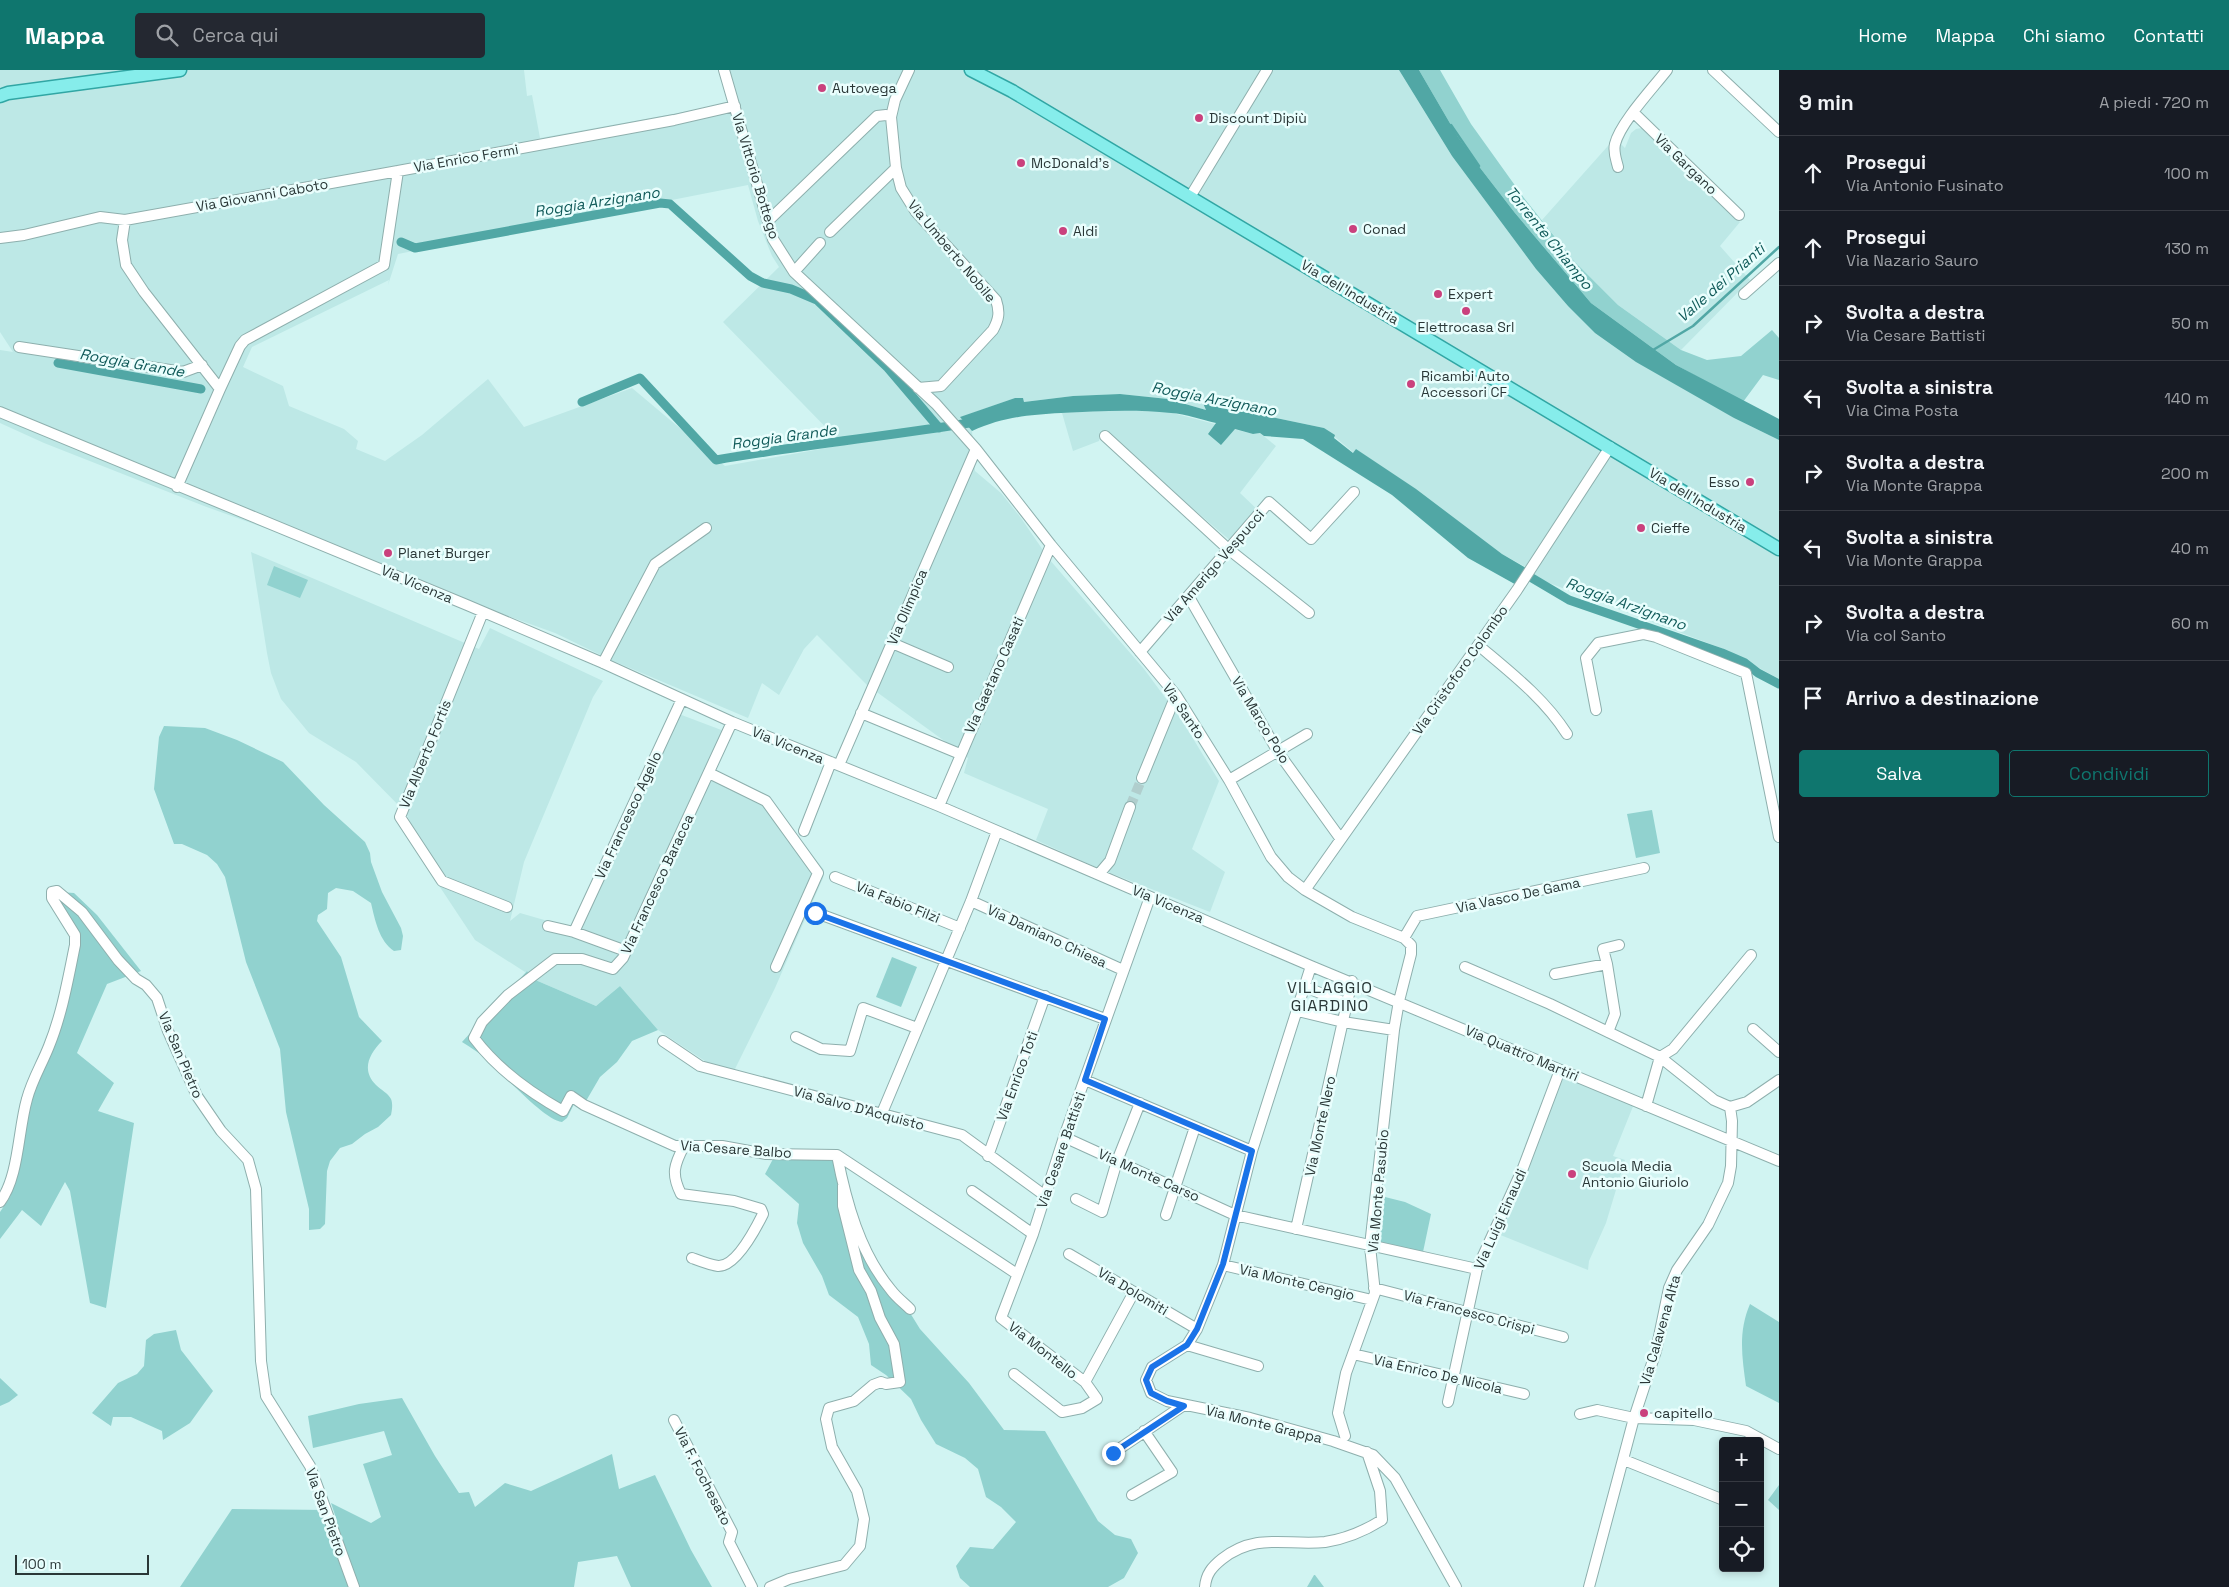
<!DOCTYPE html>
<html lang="it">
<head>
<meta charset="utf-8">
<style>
	body { margin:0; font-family:"Space Grotesk",sans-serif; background:#242831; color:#f1f3f6 }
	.controls { position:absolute; right:15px; bottom:15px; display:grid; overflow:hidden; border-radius:5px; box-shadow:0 2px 8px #0003 }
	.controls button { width:45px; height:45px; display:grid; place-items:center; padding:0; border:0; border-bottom:1px solid #363941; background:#171b24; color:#f1f3f6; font:25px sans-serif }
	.scale { position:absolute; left:15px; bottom:12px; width:134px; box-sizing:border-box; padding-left:5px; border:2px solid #2a3737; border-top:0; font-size:14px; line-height:18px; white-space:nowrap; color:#2a3737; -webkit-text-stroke:4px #e9fefd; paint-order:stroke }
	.stop { position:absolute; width:15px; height:15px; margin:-11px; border:4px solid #1a73e8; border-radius:50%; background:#fff }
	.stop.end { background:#1a73e8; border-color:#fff; box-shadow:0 1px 5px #0008 }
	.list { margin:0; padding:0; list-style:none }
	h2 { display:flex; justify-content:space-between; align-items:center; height:65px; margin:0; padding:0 20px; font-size:21px }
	h2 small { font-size:16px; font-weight:400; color:#9ea1a6 }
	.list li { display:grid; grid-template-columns:32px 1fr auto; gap:15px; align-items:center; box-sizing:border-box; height:75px; padding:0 20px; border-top:1px solid #363941 }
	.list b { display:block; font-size:19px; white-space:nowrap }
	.list p { margin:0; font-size:16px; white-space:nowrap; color:#9ea1a6 }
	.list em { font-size:16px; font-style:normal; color:#9ea1a6 }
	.actions { display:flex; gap:10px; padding:15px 20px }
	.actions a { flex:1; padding:11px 0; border:1px solid #0f766e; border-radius:5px; text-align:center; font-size:18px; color:#0f766e }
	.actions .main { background:#0f766e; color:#fff }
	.icon { flex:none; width:28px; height:28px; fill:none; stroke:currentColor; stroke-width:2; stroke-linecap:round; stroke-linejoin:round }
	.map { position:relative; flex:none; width:1779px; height:1517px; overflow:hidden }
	header { display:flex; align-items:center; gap:30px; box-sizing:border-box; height:70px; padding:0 25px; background:#0f766e; color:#fff }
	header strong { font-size:24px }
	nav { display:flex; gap:28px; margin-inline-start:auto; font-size:18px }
	.search { width:350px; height:45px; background:#242831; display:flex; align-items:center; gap:12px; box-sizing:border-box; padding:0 18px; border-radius:5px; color:#9ea1a6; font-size:19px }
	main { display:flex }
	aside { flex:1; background:#171b24 }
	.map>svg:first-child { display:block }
</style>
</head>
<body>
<header>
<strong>Mappa</strong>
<div class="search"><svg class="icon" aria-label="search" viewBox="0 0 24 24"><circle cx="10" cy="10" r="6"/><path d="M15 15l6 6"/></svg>Cerca qui</div>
<nav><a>Home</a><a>Mappa</a><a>Chi siamo</a><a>Contatti</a></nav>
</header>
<main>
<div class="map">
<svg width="1779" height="1517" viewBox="0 0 1779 1517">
	<rect width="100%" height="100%" fill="#d1f4f2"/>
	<path fill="#bde8e6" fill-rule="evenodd" d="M0 0H524L527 26 532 25 540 68 728 34 720 0H979L983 5 990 0H1399L1452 86 1536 199 1568 236 1734 348 1779 370V609L1729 581 1528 505 1531 500 1502 484 1356 379 1354 383 1324 358 1204 333 1206 340 1168 329 1120 324 1073 326 1024 332 1023 328H1015L961 347 972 361 975 401 1001 423 1021 448 1049 489 1144 599 1181 649 1219 711 1192 779 1225 802 1210 842 1100 799 1036 770 1048 739 964 703 968 688 867 615 817 565 804 579 779 625 762 613 748 648 611 590 555 563 204 436 44 373 0 353V280L13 282 0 262ZM748 115 758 151 772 186 779 197 723 252 843 375 725 396 632 318 524 357 488 309 422 365 385 391 356 379 358 371 344 359 289 336 283 316 243 297 252 277 389 210 388 215 398 184Z
		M1642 58 1645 60 1740 152 1720 176 1750 210 1681 280 1618 235 1574 191 1542 150 1615 68 1625 78 1631 63 1636 59Z
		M1119 340 1169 342 1253 364 1260 363 1276 376 1240 423 1261 443 1233 473 1105 363 1100 365 1099 371 1073 381 1062 343Z
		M251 482 479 579 490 558 603 611 593 627 524 792 510 851 520 843 572 858 671 641 724 661 711 707 712 711 765 735 787 753 824 800 823 808 775 918 733 1003 720 1001 658 960 620 916 596 936 533 909 527 901 525 902 475 870 428 799 435 806 406 743 356 692 309 663 281 629 271 603 267 583Z
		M1567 999 1636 1029 1613 1086 1625 1090 1606 1153 1589 1191 1588 1200 1498 1164Z"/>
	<path fill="#91d2cf" d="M1419 0H1440L1471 54 1524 128 1574 191 1618 235 1681 280 1707 290 1741 286 1772 260 1779 268V310L1763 305 1743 332 1676 295 1591 233 1515 143 1481 99 1458 67Z
		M274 496 308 510 300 528 267 515Z
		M164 656 205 658 237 670 283 692 324 735 365 772 370 783 371 792 382 822 401 858 403 866 401 880 394 881C379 871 375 850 371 833L353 821 336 818 328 823 327 839 318 845 317 851 341 887 359 947 382 971C369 984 361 1000 376 1015 381 1020 388 1023 391 1029 393 1034 392 1040 391 1045L378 1057 365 1064 352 1074 340 1078 330 1091 327 1101 325 1154 320 1159 309 1160V1139L286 1042 280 979 246 892 225 807 217 794 207 785 182 774H174L154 719 159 667Z
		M1652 740 1660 783 1636 788 1627 744Z
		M60 822 74 823 97 845 141 901 107 914 77 983 114 1013 98 1041 134 1053 106 1238 90 1233 70 1121 65 1112 41 1156 22 1140 0 1169V1142L10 1127 15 1113 21 1063 77 866 52 833Z
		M892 887 917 897 901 937 876 927Z
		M527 901 533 909 596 936 620 916 658 960 632 971 617 992 600 1007 586 1031 574 1034 567 1048 562 1052C544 1050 503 1004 488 990 480 983 471 978 462 972Z
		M773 1089 829 1090 836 1092 859 1160 884 1208 907 1238 920 1259 969 1313 1004 1360 1045 1361 1098 1451 1115 1465 1131 1469 1138 1483 1124 1508 1108 1517H970L960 1508 956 1496 970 1477 993 1479 1016 1452 1001 1437 986 1427 978 1399 965 1388 936 1374 921 1350 911 1329 886 1305 871 1295 869 1274 858 1247 829 1225 822 1206 803 1173 797 1153 799 1134 765 1104Z
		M1381 1126 1405 1132 1431 1144 1423 1182 1375 1172Z
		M1750 1234 1779 1252V1333L1746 1316C1742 1287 1738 1262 1750 1234Z
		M176 1260 181 1280 213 1321 190 1353 163 1370 162 1361 131 1347H113L111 1356 92 1343 118 1313 137 1304 144 1296 146 1270 154 1264Z
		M0 1308 18 1325 9 1332 0 1336Z
		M402 1328 435 1386 459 1423 469 1422 475 1437 505 1413 531 1421 612 1384 619 1419 655 1405 691 1480 712 1517H631L617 1486 578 1492 574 1517H180L232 1439 329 1440 332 1448H336L331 1433 371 1453 381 1447 363 1394 392 1385 384 1361 313 1378 308 1346 359 1334Z
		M1779 1415V1440L1768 1430Z
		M1314 1505H1315L1324 1517H1307Z"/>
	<path fill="#51a7a5" d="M1399 0H1419L1458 67 1481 99 1515 143 1591 233 1676 295 1779 349V370L1734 348 1636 292 1595 263 1568 236 1536 199 1452 86Z
		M1120 324 1168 329 1206 340 1203 333 1324 358 1335 365 1334 368 1353 383 1356 379 1416 419 1502 484 1531 501 1520 517 1468 488 1392 425 1303 369 1264 366 1260 363 1253 364 1235 359 1221 375 1208 364 1216 353C1202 350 1186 344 1171 343 1135 339 1098 341 1061 343 1027 345 1003 347 972 361L960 347 1015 328H1023L1024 332 1073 326Z"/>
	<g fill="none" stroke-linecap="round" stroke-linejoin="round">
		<path stroke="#51a7a5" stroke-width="2.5" d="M1451 55 1479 96
			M1653 280 1693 256 1779 177"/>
		<path stroke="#51a7a5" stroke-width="9" d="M401 172 415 178 660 133 670 134 750 206 763 213 791 219 817 230 888 298 939 358
			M58 293 201 319
			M582 332 640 308 716 390C802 375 889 366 975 352
			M1522 502 1569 530 1722 583 1745 593 1758 603 1779 614"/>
		<path stroke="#b0cecd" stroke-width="10" stroke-dasharray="10 5" stroke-linecap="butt" d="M1130 737 1142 708"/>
		<g stroke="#8eafad" stroke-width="12">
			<path id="minor" d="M724 0 773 169 794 202 936 334 976 379 1051 475 1176 625 1229 710 1271 787 1288 807 1305 820 1352 847 1404 868 1411 875V884L1399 931 1394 960 1370 1176 1375 1223 1346 1303 1338 1343 1345 1366
				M909 0 895 30 891 47 896 98 901 118 916 142 996 230C1000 242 999 249 993 260L941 316 918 318
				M1713 0 1779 62
				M1634 43 1739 145
				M1618 97C1616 89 1613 82 1615 74 1620 53 1653 18 1667 0
				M1190 127 1267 0
				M125 150 122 170 126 195 144 222 220 319
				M768 151 877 46 886 45 891 47
				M830 162 896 98
				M0 168 24 165 100 147 125 150 398 101
				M794 202 820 173
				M1744 224 1779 193
				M19 277 183 302 202 295
				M0 342 467 535 603 593 732 652 939 736 1311 896 1779 1091
				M1105 366 1227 478 1309 543
				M177 417 220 319 240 276 245 270 384 195 398 101 674 50 735 36
				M1189 527 1278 682 1340 768
				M483 542 400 747 442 811 507 837
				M892 573 948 597
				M1478 575C1510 602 1544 628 1567 664
				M1140 582 1269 432 1311 469 1354 422
				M603 593 655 494 706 458
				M1596 640 1586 588 1598 573 1643 564 1656 567 1746 603 1779 767
				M861 643 960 684
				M732 652 623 888 613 899 582 889H555L508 925 482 952 474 968C498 1000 529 1022 563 1041L571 1026 584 1035 675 1076H722L766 1084 837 1085 1017 1204
				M839 695 976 379
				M709 703 766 731 818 803 776 897
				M1142 708 1176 625
				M1229 710 1307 664
				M939 736 1051 475
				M804 761 831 692
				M1099 804 1110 791 1130 737
				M835 807 960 858
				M1305 820 1517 520 1610 377
				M971 831 1123 900
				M803 838 1105 949
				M548 856 574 862 626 881
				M574 862 682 629
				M1404 868 1417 846 1644 798
				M1607 894 1603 879 1619 875
				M1311 896 1252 1081 1223 1195 1197 1259 1187 1275 1152 1297 1146 1310 1151 1323 1167 1331 1250 1348 1333 1371 1373 1385 1395 1408 1456 1517
				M1465 897 1550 934 1660 987 1646 1036
				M1555 904 1607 894 1615 944 1608 962
				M1305 917 1348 934
				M1298 941 1343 952 1394 960
				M1753 959 1779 982
				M796 967 821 979 850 981 863 938 917 958
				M663 971 700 996 962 1065 1044 1125
				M1085 1010 1252 1081
				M1730 1037 1747 1032 1779 1010
				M882 1043 971 831 997 761
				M1064 1067 1235 1145 1477 1199
				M684 1076C674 1095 671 1104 681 1124L734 1131 761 1139 763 1144C756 1158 736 1197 718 1196 710 1195 700 1191 692 1188
				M837 1085C846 1132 860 1183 891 1220 896 1227 904 1233 910 1239
				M988 1086 1045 926
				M972 1121 1033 1164
				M1076 1129 1102 1142 1117 1091 1140 1033
				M0 1132C19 1107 18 1060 27 1029 32 1010 42 994 49 976 62 944 68 909 75 875V865L52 828V822L57 821 82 842 118 890 136 909 146 915 157 928 168 961 197 1026 221 1061 248 1090 256 1119 261 1291 266 1326 310 1396 354 1517
				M1166 1145 1195 1057
				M1296 1159 1352 911
				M1069 1184 1197 1259
				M1223 1195 1372 1230
				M1374 1218 1563 1267
				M1134 1222 1085 1312 1001 1248 1033 1164 1064 1067 1150 827
				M1187 1275 1258 1296
				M1353 1284 1524 1324
				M1014 1304 1062 1342 1082 1338 1097 1329 1085 1312
				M1448 1332 1477 1199 1523 1098 1560 1000
				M1580 1344 1597 1340 1634 1348 1694 1350 1746 1361 1779 1379
				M674 1350 732 1462 729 1472 752 1517
				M1113 1383 1184 1335
				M1624 1390 1721 1429
				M1132 1425 1172 1402 1144 1361
				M770 1517 789 1509 844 1495 860 1476 864 1449 857 1421 832 1377 826 1349 829 1338 854 1331 873 1315 881 1312 886 1314 900 1312 894 1274 880 1248 871 1221 859 1200 843 1136V1115
				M1205 1517C1206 1504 1212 1497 1222 1489 1256 1462 1287 1476 1325 1472 1345 1469 1366 1460 1382 1450L1380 1421 1367 1382
				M1589 1517 1634 1348 1656 1281 1669 1218 1677 1200 1708 1155 1728 1113 1731 1096 1732 1051 1730 1037 1714 1030 1660 987 1673 979 1751 885"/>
		</g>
		<g stroke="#31a6a4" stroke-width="15">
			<path id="major" d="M971 0 1012 21 1779 479
				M0 26 8 23 180 0"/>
		</g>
		<use href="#minor" stroke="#fff" stroke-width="10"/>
		<use href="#major" stroke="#86edeb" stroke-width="12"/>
	</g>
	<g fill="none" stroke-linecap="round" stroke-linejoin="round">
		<path stroke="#1a73e8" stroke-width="6" d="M815 843 1105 949 1085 1010 1252 1081 1223 1194 1197 1259 1187 1275 1152 1297 1146 1310 1151 1323 1167 1331 1184 1336 1113 1383"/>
	</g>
	<g fill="#ca417d" stroke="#e9fefd" stroke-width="2">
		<circle cx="822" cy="18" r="5"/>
		<circle cx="1199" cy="48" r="5"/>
		<circle cx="1021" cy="93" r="5"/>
		<circle cx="1353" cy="159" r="5"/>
		<circle cx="1063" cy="161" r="5"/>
		<circle cx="1438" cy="224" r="5"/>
		<circle cx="1466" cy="241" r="5"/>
		<circle cx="1411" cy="314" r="5"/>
		<circle cx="1750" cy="412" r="5"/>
		<circle cx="1641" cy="458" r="5"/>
		<circle cx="388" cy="483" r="5"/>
		<circle cx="1572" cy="1104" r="5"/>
		<circle cx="1644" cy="1343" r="5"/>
	</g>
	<g text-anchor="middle" stroke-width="5" stroke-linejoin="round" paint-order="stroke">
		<g font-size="14" fill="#2a3737" stroke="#e9fefd" text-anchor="start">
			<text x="832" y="23">Autovega</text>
			<text x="1209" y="53">Discount Dipiù</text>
			<text x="1031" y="98">McDonald's</text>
			<text x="1363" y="164">Conad</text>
			<text x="1073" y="166">Aldi</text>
			<text x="1448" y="229">Expert</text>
			<text x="1466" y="262" text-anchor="middle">Elettrocasa Srl</text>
			<text x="1421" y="311">Ricambi Auto<tspan x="1421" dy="16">Accessori CF</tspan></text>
			<text x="1740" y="417" text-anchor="end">Esso</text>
			<text x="1651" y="463">Cieffe</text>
			<text x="398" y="488">Planet Burger</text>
			<text x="1582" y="1101">Scuola Media<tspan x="1582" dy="16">Antonio Giuriolo</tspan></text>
			<text x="1654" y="1348">capitello</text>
		</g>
		<g font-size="14" fill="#2a3737" stroke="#e9fefd">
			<text transform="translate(466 88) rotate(-10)" y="5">Via Enrico Fermi</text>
			<text transform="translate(1686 94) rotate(44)" y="5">Via Gargano</text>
			<text transform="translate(756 106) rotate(73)" y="5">Via Vittorio Bottego</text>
			<text transform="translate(262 125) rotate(-10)" y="5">Via Giovanni Caboto</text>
			<text transform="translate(952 181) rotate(50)" y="5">Via Umberto Nobile</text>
			<text transform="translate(1350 222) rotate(31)" y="5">Via dell'Industria</text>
			<text transform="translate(1698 430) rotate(31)" y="5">Via dell'Industria</text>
			<text transform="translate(1214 496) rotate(-49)" y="5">Via Amerigo Vespucci</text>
			<text transform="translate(417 514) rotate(23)" y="5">Via Vicenza</text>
			<text transform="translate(907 537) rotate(-67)" y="5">Via Olimpica</text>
			<text transform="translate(1460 600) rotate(-55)" y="5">Via Cristoforo Colombo</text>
			<text transform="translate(994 605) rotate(-66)" y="5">Via Gaetano Casati</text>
			<text transform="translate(1184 641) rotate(56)" y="5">Via Santo</text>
			<text transform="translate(1261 650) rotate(59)" y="5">Via Marco Polo</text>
			<text transform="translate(788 675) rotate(22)" y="5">Via Vicenza</text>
			<text transform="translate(425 684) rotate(-68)" y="5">Via Alberto Fortis</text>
			<text transform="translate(628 745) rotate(-65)" y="5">Via Francesco Agello</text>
			<text transform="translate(657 814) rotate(-65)" y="5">Via Francesco Baracca</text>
			<text transform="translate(1518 825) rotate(-12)" y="5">Via Vasco De Gama</text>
			<text transform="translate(898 832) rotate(22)" y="5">Via Fabio Filzi</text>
			<text transform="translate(1168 834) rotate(23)" y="5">Via Vicenza</text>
			<text transform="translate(1047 866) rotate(25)" y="5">Via Damiano Chiesa</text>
			<text transform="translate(1522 983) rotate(23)" y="5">Via Quattro Martiri</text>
			<text transform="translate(181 985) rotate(67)" y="5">Via San Pietro</text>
			<text transform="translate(1017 1006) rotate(-70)" y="5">Via Enrico Toti</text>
			<text transform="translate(859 1038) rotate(15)" y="5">Via Salvo D'Acquisto</text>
			<text transform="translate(1320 1056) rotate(-78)" y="5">Via Monte Nero</text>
			<text transform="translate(736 1079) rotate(4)" y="5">Via Cesare Balbo</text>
			<text transform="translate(1061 1080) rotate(-71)" y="5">Via Cesare Battisti</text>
			<text transform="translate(1149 1105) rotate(24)" y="5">Via Monte Carso</text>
			<text transform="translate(1378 1121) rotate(-85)" y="5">Via Monte Pasubio</text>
			<text transform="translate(1500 1149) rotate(-66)" y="5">Via Luigi Einaudi</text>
			<text transform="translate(1297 1212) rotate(13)" y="5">Via Monte Cengio</text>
			<text transform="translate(1133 1221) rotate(31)" y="5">Via Dolomiti</text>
			<text transform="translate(1469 1242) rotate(15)" y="5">Via Francesco Crispi</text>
			<text transform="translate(1660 1260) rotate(-74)" y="5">Via Calavena Alta</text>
			<text transform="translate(1043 1280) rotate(38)" y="5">Via Montello</text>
			<text transform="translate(1438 1304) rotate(13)" y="5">Via Enrico De Nicola</text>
			<text transform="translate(1264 1354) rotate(14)" y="5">Via Monte Grappa</text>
			<text transform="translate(703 1406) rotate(63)" y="5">Via F. Fochesato</text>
			<text transform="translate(326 1442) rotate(70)" y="5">Via San Pietro</text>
		</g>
		<g font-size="15" font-style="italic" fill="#105a59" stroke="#e9fefd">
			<text transform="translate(597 132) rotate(-9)" y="5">Roggia Arzignano</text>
			<text transform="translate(1549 168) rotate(51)" y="5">Torrente Chiampo</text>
			<text transform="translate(1721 213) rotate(-41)" y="5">Valle dei Prianti</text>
			<text transform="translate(132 293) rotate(10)" y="5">Roggia Grande</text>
			<text transform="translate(1214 329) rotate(11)" y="5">Roggia Arzignano</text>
			<text transform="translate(784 367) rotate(-8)" y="5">Roggia Grande</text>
			<text transform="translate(1626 534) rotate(20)" y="5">Roggia Arzignano</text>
		</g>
		<g font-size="16" letter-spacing="1" fill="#2a3737" stroke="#e9fefd">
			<text x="1330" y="923">VILLAGGIO<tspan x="1330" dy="18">GIARDINO</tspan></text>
		</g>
	</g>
</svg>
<div class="controls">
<button>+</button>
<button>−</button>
<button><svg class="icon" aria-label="locate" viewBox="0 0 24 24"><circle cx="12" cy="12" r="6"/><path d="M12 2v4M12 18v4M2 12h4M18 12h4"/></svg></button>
</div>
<div class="scale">100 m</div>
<div class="stop" style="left:815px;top:843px"></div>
<div class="stop end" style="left:1113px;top:1383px"></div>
</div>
<aside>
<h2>9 min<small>A piedi · 720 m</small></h2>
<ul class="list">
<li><svg class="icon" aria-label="ahead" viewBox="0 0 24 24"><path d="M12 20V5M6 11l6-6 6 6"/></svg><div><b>Prosegui</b><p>Via Antonio Fusinato</p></div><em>100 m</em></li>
<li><svg class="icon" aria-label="ahead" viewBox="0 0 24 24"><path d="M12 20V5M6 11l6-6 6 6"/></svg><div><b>Prosegui</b><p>Via Nazario Sauro</p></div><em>130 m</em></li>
<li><svg class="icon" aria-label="right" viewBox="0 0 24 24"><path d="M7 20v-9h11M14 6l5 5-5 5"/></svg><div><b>Svolta a destra</b><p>Via Cesare Battisti</p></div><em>50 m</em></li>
<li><svg class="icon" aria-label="left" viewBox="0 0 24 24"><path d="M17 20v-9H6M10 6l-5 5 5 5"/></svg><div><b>Svolta a sinistra</b><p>Via Cima Posta</p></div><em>140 m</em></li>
<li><svg class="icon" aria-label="right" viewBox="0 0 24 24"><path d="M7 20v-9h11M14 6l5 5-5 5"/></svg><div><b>Svolta a destra</b><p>Via Monte Grappa</p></div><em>200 m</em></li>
<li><svg class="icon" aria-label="left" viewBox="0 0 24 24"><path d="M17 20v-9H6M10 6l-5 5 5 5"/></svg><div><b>Svolta a sinistra</b><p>Via Monte Grappa</p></div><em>40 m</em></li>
<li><svg class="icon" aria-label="right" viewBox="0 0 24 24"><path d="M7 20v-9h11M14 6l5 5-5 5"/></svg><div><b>Svolta a destra</b><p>Via col Santo</p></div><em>60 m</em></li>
<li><svg class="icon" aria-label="arrive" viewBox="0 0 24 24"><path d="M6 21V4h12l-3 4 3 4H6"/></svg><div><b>Arrivo a destinazione</b></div></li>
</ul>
<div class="actions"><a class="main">Salva</a><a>Condividi</a></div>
</aside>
</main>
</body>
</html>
